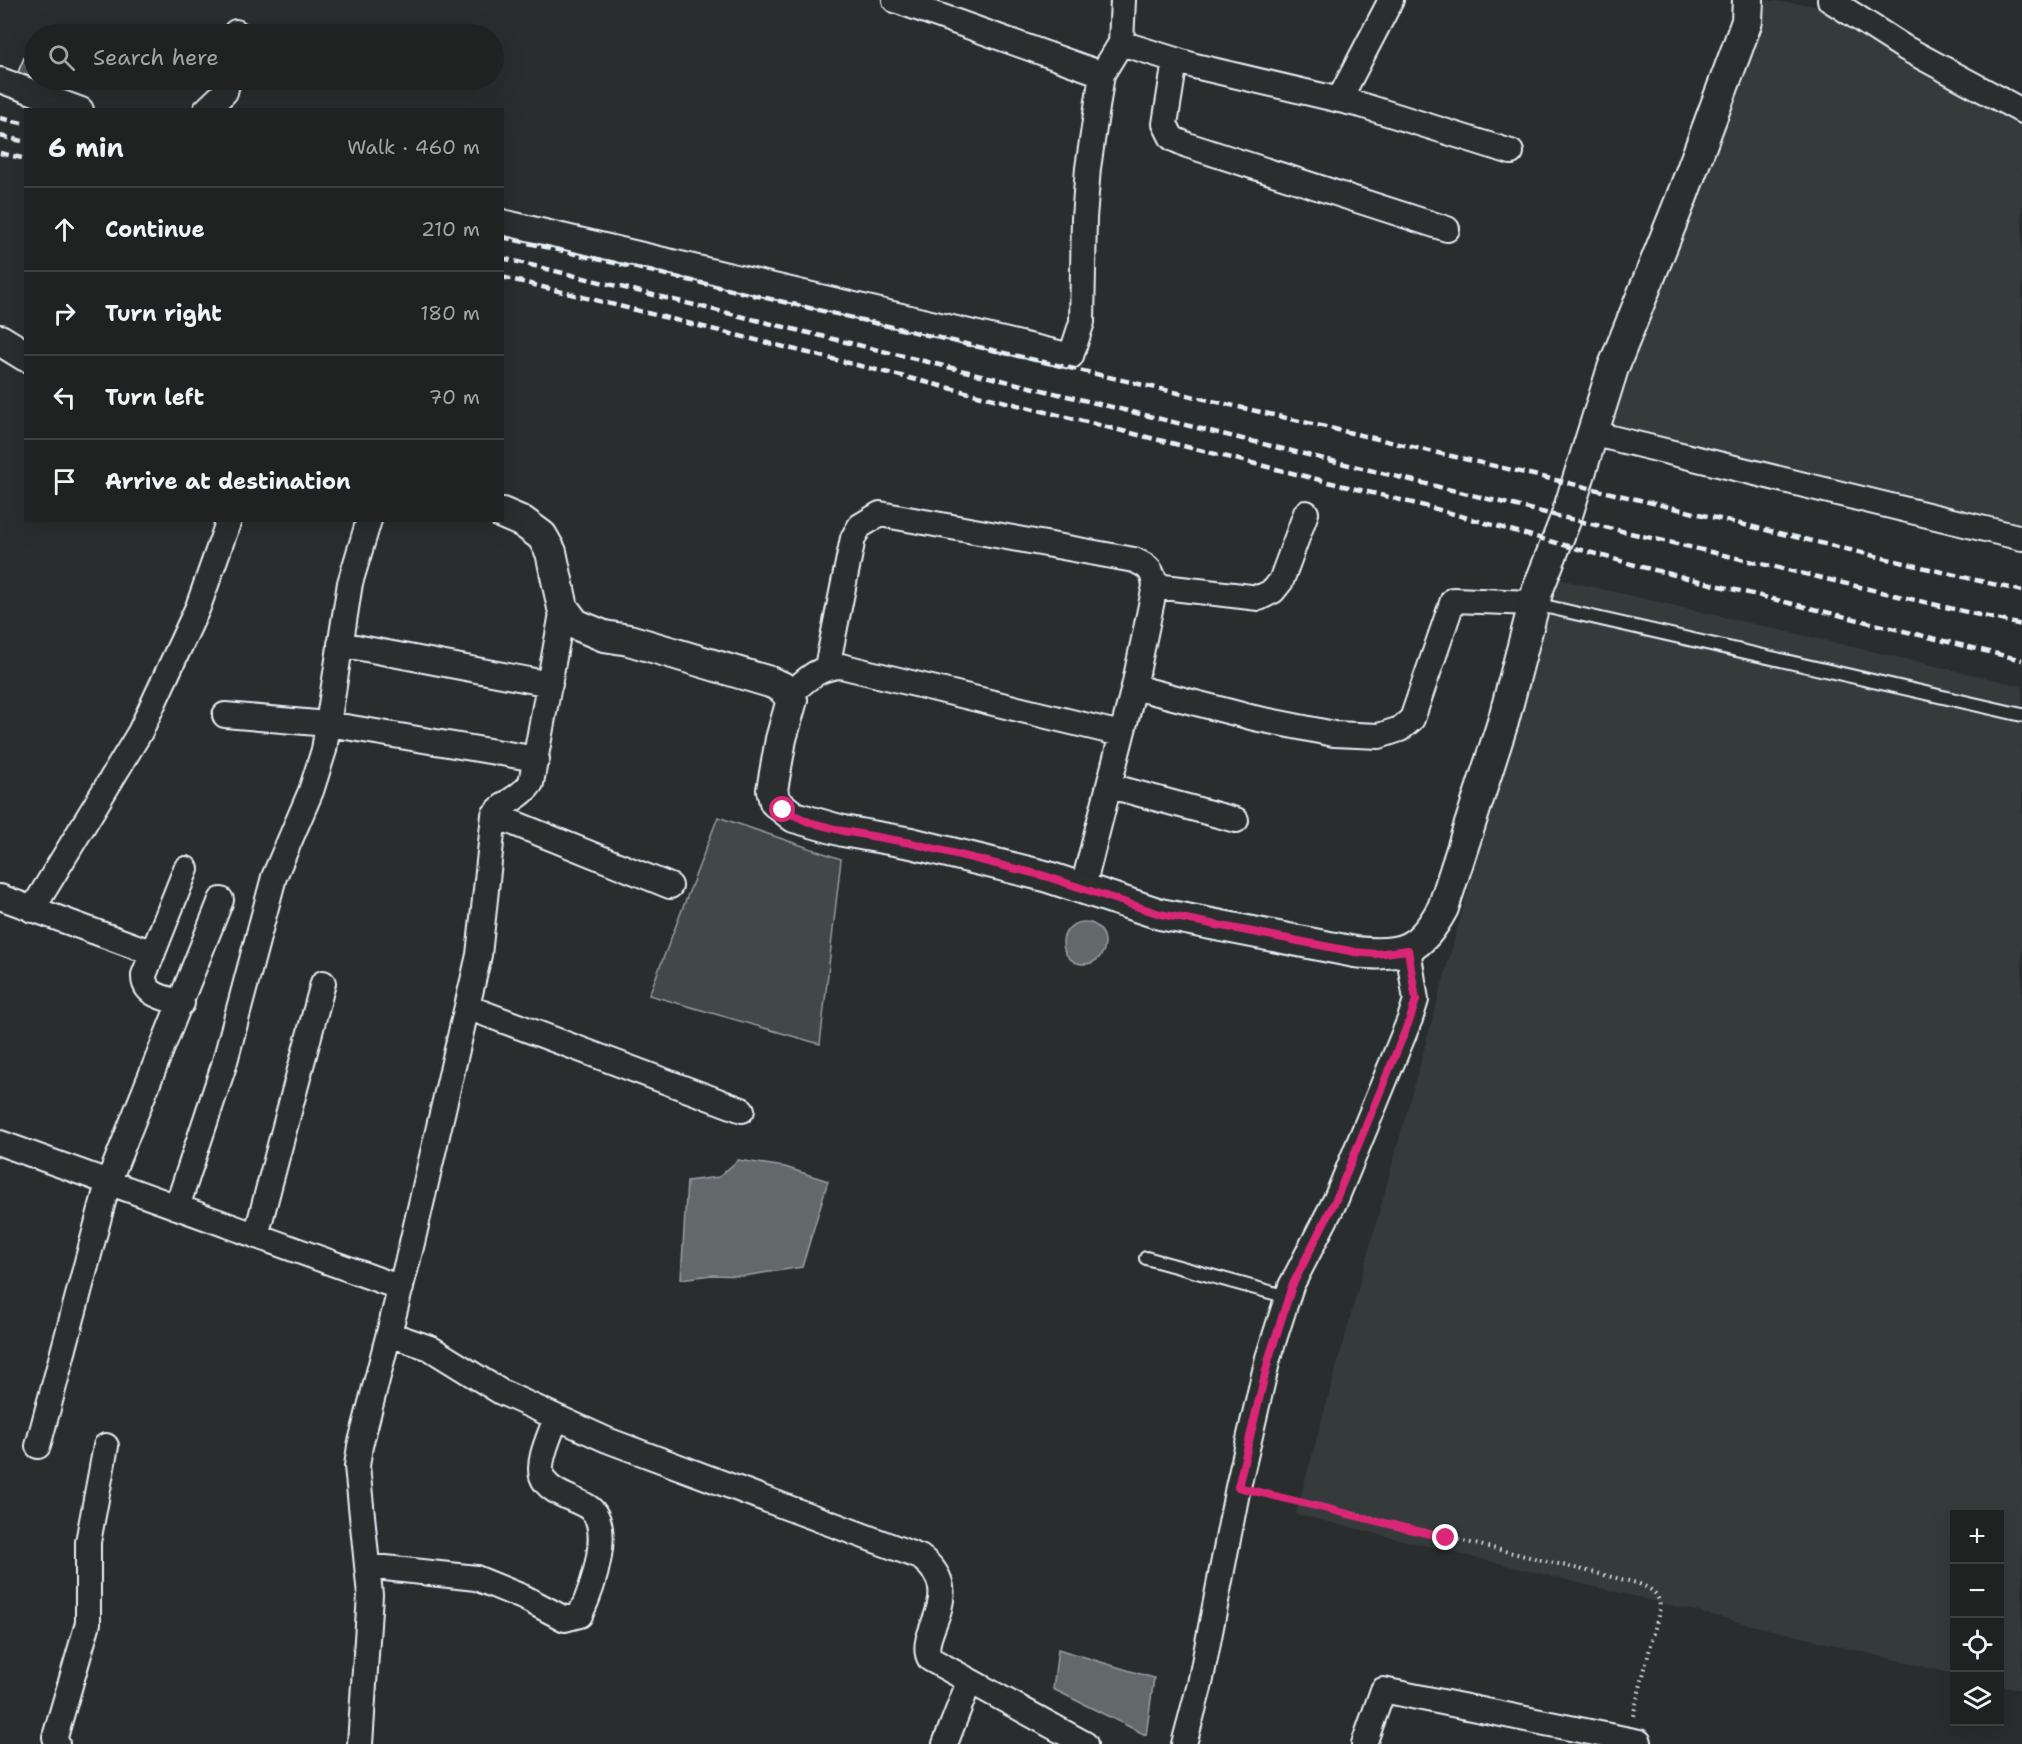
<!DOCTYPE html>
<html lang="en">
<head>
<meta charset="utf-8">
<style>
	body { margin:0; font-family:"Shantell Sans",sans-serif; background:#282a2a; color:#f1f3f6 }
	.controls { position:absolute; right:18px; bottom:18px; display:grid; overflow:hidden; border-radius:0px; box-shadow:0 6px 24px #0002 }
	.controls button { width:54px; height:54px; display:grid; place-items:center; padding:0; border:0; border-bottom:2px solid #3d3f40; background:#202222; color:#f1f3f6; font:30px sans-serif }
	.stop { position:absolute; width:18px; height:18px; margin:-14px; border:4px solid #db2777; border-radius:50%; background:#fff }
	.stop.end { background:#db2777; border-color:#fff; box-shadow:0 2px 6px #0008 }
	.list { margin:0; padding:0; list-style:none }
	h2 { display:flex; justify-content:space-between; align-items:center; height:78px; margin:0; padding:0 24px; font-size:26px }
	h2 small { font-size:20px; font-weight:400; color:#a2a4a5 }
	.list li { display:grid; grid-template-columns:39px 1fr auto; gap:18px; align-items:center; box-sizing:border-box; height:84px; padding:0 24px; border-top:2px solid #3d3f40 }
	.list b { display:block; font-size:22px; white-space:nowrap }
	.list em { font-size:20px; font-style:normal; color:#a2a4a5 }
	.icon { flex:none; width:33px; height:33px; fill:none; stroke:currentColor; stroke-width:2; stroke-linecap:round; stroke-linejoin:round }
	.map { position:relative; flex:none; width:2022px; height:1744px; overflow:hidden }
	.search { position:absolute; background:#202222; box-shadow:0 6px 24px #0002; left:24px; top:24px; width:480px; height:66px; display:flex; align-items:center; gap:15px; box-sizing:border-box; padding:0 21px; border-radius:33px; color:#a2a4a5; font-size:22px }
	.panel { position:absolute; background:#202222; box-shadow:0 6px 24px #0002; left:24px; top:108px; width:480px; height:414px; border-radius:0px }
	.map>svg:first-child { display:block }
</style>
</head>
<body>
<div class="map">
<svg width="2022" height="1744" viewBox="0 0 2022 1744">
	<rect width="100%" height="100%" fill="#2a2d2e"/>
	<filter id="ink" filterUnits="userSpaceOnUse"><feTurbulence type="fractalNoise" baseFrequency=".0167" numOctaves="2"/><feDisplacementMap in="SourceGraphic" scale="12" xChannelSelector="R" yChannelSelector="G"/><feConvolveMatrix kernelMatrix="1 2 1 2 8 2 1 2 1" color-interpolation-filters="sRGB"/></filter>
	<g filter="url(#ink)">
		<path fill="#363a3b" d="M1762 0 1820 6 1886 47 2022 121V523L1606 423 1737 95Z
			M1554 578 2022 686V1690L2000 1685V1514H1954V1674L1296 1514Z"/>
		<path fill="#424648" stroke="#959ca0" stroke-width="1.5" d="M718 817 841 859 820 1044 649 995Z"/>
		<path fill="#63686b" stroke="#989fa3" stroke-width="1.5" d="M1063 943a21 21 0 1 1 42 0a21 21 0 1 1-42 0Z
			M738 1160 785 1167 828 1181 802 1267 744 1276 712 1275 681 1279 687 1181 719 1177Z
			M1058 1649 1154 1678 1146 1735 1053 1689Z"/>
		<path fill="#0007" d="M26 56 34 60V80H69L75 85 71 96 30 81 20 71Z"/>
		<path fill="#535759" stroke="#e8f1f8" stroke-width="1.5" d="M34 34V78L18 72Z"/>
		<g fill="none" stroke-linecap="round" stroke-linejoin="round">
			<g stroke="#e8f1f8" stroke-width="16">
				<path id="service" d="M1535 604 2022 715
					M1146 1258 1288 1297"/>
			</g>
			<g stroke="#e8f1f8" stroke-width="28">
				<path id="minor" d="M895 0 1102 74
					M1830 0 1905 48 2022 111
					M235 34 236 32
					M1121 43 1195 66 1361 105 1511 152
					M1175 61 1165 124 1172 138 1187 145 1447 229
					M0 80 81 110
					M1339 100 1391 0
					M206 110 225 92 228 80
					M502 222 1071 356 1082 322 1084 218 1088 168 1102 74 1121 43 1123 0
					M1591 433 2022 538
					M1155 586 1259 598 1273 591 1281 581 1306 513
					M340 644 550 684
					M827 667 853 538 860 526 880 514 1134 560C1148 566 1153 570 1155 586L1134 687 1083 887
					M1134 687 1254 718 1334 734 1379 736 1400 729 1412 719 1453 600 1534 603
					M790 694C806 680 818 667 841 666L1121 734
					M225 715 328 724 537 759
					M1110 786 1236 820
					M494 815 670 886
					M0 897 153 953
					M32 910 140 732 198 607 229 520
					M182 1003C166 998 143 996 144 975L186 869
					M467 1007 742 1110
					M0 1143 401 1288
					M177 1207 224 1065 274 877 311 791 324 750 350 583 369 520
					M256 1236 323 983
					M389 1334 430 1348 501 1392 607 1440 920 1557C970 1594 915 1633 930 1659L1085 1744
					M38 1446 108 1183 221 900
					M367 1566 476 1578 525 1598 565 1619 580 1615C592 1590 615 1525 588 1507 574 1498 548 1493 542 1476 537 1461 551 1433 556 1418
					M57 1744 55 1737 88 1623V1542L106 1446
					M360 1744 370 1595 357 1466 360 1446 411 1247 479 955 494 815C506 800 521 798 531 783L563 608
					M945 1744 969 1682
					M1184 1744 1200 1684 1238 1487 1268 1358 1291 1286 1336 1199 1410 1019 1416 1000 1408 950
					M1364 1744 1383 1690 1639 1742"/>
			</g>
			<g stroke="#e8f1f8" stroke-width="34">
				<path id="tertiary" d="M0 340 26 356
					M502 513 523 522 542 536 551 552 563 608 575 624 604 636 629 640 770 682 782 687 792 700 781 739 772 790 775 802 794 817 843 831 911 843 1045 876 1160 914 1355 952C1403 957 1420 950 1443 908L1503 722 1538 589 1566 518 1613 368 1681 199 1737 49 1747 21 1748 0"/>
			</g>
			<path stroke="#e8f1f8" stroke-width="4" stroke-dasharray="1.5 4.5" stroke-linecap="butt" d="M1260 1492 1637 1583C1651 1589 1659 1592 1660 1608L1632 1720"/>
			<use href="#service" stroke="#2a2d2e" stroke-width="12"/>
			<use href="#minor" stroke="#2a2d2e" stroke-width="24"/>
			<use href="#tertiary" stroke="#2a2d2e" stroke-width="30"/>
			<path stroke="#e8f1f8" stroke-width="4.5" stroke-dasharray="9 4.5" stroke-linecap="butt" d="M0 118 26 124
				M0 136 26 142
				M0 153 26 159
				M502 237 1577 485 2022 591
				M502 258 1566 518 2022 625
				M502 277 1429 507 1642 567 2022 660"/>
		</g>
	</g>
	<g fill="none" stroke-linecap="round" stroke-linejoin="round" filter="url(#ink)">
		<path stroke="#db2777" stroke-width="8" d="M783 810 809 822 843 831 911 843 1045 876 1160 914 1355 952 1376 954 1408 950 1416 1000 1410 1019 1336 1199 1292 1286 1269 1358 1238 1487 1446 1538"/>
	</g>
</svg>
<div class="controls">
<button>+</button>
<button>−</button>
<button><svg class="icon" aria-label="locate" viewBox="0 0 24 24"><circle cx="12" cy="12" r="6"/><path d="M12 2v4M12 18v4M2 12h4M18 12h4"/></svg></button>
<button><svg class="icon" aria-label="layers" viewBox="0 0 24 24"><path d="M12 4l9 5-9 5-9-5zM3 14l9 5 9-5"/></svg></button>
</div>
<div class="stop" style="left:783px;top:810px"></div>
<div class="stop end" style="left:1446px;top:1538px"></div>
<div class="search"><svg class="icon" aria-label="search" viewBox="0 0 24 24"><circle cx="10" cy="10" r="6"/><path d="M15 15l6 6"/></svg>Search here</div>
<section class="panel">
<h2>6 min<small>Walk · 460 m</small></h2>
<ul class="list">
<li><svg class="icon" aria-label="ahead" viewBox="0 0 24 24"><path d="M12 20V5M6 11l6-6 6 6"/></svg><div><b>Continue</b></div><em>210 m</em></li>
<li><svg class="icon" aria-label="right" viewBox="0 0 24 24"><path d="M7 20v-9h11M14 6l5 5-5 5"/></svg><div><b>Turn right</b></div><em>180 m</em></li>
<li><svg class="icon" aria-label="left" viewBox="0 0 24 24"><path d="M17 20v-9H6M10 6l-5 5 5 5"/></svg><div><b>Turn left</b></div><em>70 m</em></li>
<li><svg class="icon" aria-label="arrive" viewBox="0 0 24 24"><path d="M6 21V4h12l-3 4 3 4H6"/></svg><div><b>Arrive at destination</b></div></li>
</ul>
</section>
</div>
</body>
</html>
